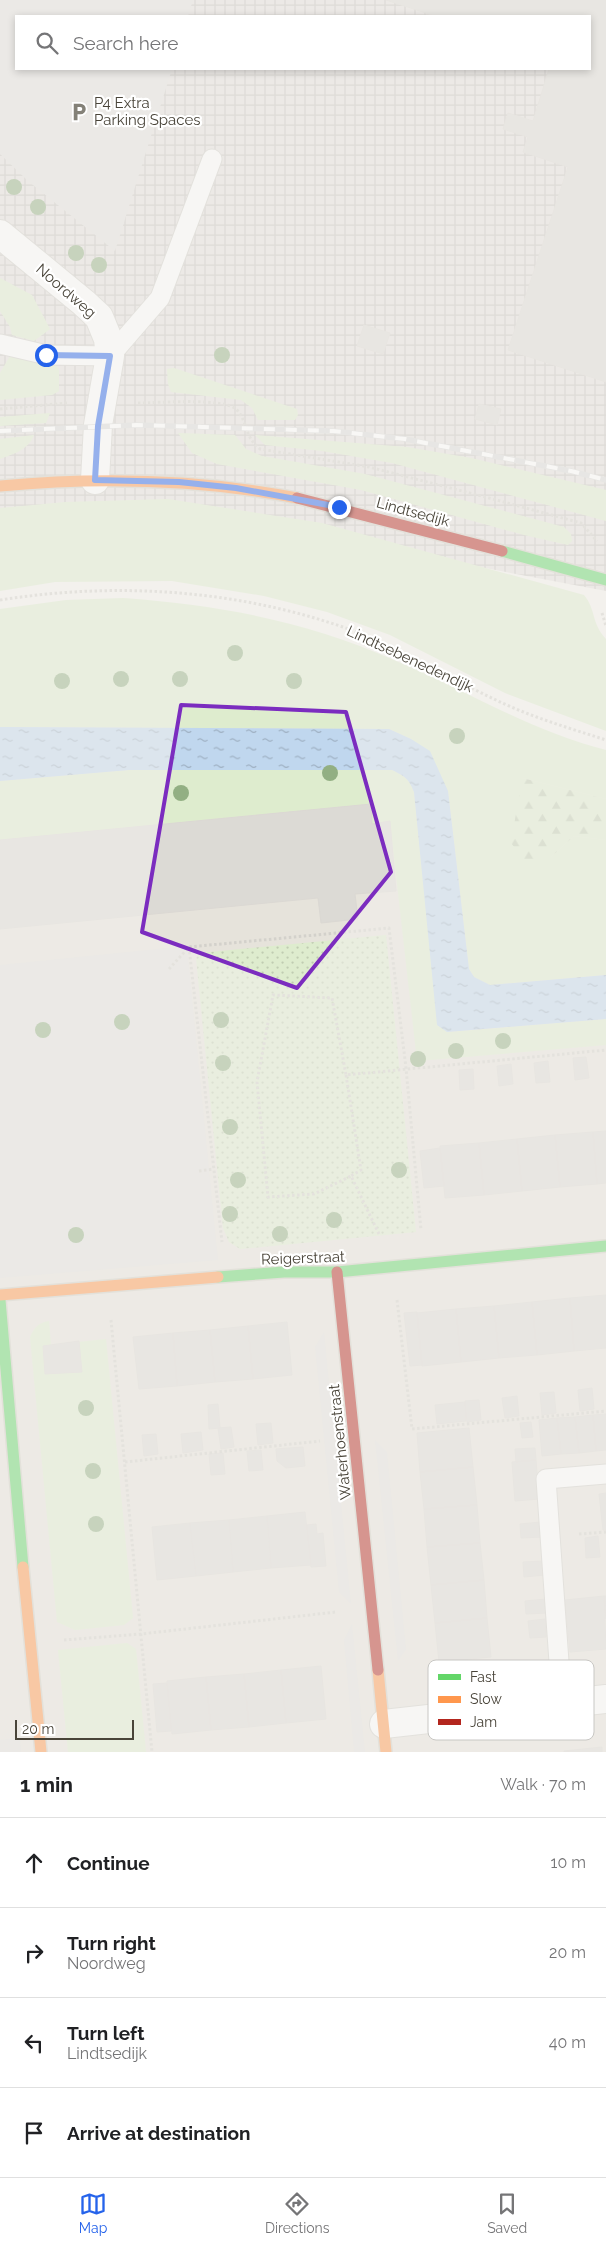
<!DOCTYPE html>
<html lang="en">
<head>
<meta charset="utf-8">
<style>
	body { margin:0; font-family:Raleway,sans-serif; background:#f2f2f2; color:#202124 }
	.scale { position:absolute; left:15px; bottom:12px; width:119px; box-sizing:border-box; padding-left:5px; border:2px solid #494439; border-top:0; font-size:14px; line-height:18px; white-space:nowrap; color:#494439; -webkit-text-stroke:4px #fff; paint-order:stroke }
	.stop { position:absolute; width:15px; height:15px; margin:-11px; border:4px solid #2563eb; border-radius:50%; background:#fff }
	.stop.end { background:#2563eb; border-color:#fff; box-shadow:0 1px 5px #0008 }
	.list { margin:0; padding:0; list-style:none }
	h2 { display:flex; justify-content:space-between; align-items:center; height:65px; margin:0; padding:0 20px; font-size:21px }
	h2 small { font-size:16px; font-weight:400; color:#757577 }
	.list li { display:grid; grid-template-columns:32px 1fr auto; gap:15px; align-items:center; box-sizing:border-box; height:90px; padding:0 20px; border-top:1px solid #e0e0e0 }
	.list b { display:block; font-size:19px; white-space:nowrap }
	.list p { margin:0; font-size:16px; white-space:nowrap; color:#757577 }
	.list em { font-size:16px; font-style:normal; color:#757577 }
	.icon { flex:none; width:28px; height:28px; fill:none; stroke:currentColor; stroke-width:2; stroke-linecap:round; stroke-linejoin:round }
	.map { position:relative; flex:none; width:606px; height:1752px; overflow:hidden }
	.search { position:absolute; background:#fff; box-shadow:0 2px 8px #0003; left:15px; right:15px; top:15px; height:55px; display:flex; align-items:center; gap:12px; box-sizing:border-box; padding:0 18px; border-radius:0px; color:#757577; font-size:19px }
	.sheet { height:425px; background:#fff }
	nav { display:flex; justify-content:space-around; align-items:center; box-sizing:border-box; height:70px; border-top:1px solid #e0e0e0; background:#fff; font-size:14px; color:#757577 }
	nav a { display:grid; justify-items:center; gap:2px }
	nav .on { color:#2563eb }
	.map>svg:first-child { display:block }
</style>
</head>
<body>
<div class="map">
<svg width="606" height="1752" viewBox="0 0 606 1752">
	<defs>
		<pattern id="industrial-grid" width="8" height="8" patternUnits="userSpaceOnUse" patternTransform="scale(1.25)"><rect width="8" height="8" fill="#e5e1dd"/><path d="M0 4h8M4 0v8" fill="none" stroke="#c6c2be"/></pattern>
		<pattern id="forest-firs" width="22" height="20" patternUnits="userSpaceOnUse" patternTransform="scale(1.25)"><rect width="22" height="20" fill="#deecce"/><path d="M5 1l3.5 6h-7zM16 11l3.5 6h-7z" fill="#c0ccb2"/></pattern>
		<pattern id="park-dots" width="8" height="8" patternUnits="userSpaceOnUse" patternTransform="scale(1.25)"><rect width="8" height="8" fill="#deecce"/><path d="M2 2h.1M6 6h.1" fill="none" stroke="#c0ccb2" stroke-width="1.8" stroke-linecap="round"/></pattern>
		<pattern id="water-ripples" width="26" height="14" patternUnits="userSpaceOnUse" patternTransform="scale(1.25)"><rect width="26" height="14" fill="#c0d7ee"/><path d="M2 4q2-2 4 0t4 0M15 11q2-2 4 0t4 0" fill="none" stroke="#9eb0c2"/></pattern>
	</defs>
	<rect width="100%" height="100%" fill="#f3f1ed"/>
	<path fill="#e6e3db" d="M381 677 606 757V1752H0V696Z"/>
	<path fill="url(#industrial-grid)" fill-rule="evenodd" d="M0 0H606V591L174 509 0 537ZM16 16H590V69H16Z"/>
	<path fill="#deecce" d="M0 278 32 295 50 329 34 341 12 335 10 327 0 311Z
		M10 356 55 364 59 369V391L52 395 0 400V373Z
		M174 368 297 409 298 415 295 420H258L252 408 241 400 171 392 168 384 167 369Z
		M50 413 46 423 0 426V417Z
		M178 433 235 435 246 449 262 456 365 474 564 527 571 534 572 541 568 545 524 535 361 490 217 464 192 453Z
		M34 435C29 449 14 454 0 459V439Z
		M255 435 407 447 471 458 606 490V521L392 463 322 451 265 445Z
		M168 499 322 523 584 595C596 609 591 623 606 639V731L505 693 390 635 327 612 264 596 172 581 55 582 0 591V508L66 502Z
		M123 598C219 605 306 621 394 660 465 690 531 731 606 750V799L522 778 551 857 574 836 606 840V975L490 985 474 977 469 969 448 791 411 739 389 729 0 727V609L66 600Z
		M194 769 392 770C405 776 409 779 414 792L429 939 448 1032 606 1019V1045L417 1061 390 822 372 824 370 804 0 840V781L129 770Z
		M49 1321 51 1345 106 1339 133 1618 124 1625 75 1630 57 1622 30 1337C35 1327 38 1323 49 1321Z
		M127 1643 136 1649 146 1752H68L58 1650Z"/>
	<path fill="url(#forest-firs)" d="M522 778 606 799V840L574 836 551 857 530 867 511 843Z"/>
	<path fill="url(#park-dots)" d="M386 935 416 1232 240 1249 229 1242 223 1228 196 958 200 953Z"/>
	<path fill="#e2e0dd" d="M0 0H193L188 16H16V69H172L115 251 28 181 0 154Z
		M187 946 218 1260 0 1278V965Z
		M324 1332 351 1604 339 1592 315 1347Z
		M375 1440 387 1452 406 1649 398 1661Z
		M352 1624 365 1752H354L344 1640Z
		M20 1738 21 1752H0V1740Z"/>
	<path fill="url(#water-ripples)" d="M0 727 389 729 411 739 430 751 448 791 469 969 474 977 490 985 606 975V1019L447 1032 437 1025 414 792C409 779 405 776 392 770H129L0 781Z"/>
	<path fill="#dcdad5" stroke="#dbd8d3" d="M386 0H606V382L508 350 568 167 523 152 528 137 503 129 508 113 533 121 549 69H590V16H435Z
		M364 325 390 333 383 354 357 346Z
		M479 404 501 409 497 425 475 419Z
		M371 804 372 824 390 821 396 891 355 894 358 919 321 923 318 898 0 929V840Z
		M586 1057 589 1078 575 1080 573 1058Z
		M548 1061 550 1082 536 1083 534 1063Z
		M511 1064 513 1084 499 1086 497 1066Z
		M473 1069 474 1089 460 1090 459 1070Z
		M606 1131V1183L597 1184 593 1132Z
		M593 1132 597 1184 560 1187 555 1135Z
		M555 1135 560 1187 522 1191 517 1139Z
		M517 1139 522 1191 484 1195 479 1143Z
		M479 1143 484 1195 445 1198 440 1146Z
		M440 1148 444 1186 424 1188 420 1151Z
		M606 1295V1348L574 1351 570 1298Z
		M570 1298 574 1351 537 1355 532 1302Z
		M532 1302 537 1355 499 1358 494 1306Z
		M494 1306 499 1358 461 1362 456 1309Z
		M456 1309 461 1362 422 1366 417 1313Z
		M417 1312 422 1365 410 1366 404 1313Z
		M287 1322 292 1375 253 1379 248 1326Z
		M248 1326 253 1379 215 1382 210 1330Z
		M210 1330 215 1382 177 1386 173 1333Z
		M173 1333 177 1386 139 1389 133 1337Z
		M79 1341 82 1372 45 1374 43 1346Z
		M592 1388 594 1409 580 1411 578 1390Z
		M554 1392 556 1413 542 1415 540 1393Z
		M517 1396 519 1416 505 1418 502 1398Z
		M479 1400 481 1420 467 1422 465 1401Z
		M465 1402 466 1421 437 1424 435 1405Z
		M218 1404 220 1428 209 1429 208 1405Z
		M606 1414V1450L596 1451 593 1415Z
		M593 1415 596 1451 579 1453 575 1417Z
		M575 1417 579 1453 561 1454 557 1418Z
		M557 1418 561 1454 542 1456 539 1420Z
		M531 1422 533 1437 522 1438 520 1423Z
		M271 1423 273 1443 258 1445 256 1424Z
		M231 1427 234 1447 221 1449 218 1428Z
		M469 1428 473 1467 420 1472 417 1433Z
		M201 1432 203 1450 183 1453 181 1434Z
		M156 1434 158 1454 144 1456 142 1435Z
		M303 1447 305 1466 286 1468 277 1461 276 1449Z
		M535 1448 536 1460 516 1462 515 1449Z
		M261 1450 263 1470 249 1471 247 1451Z
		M223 1453 225 1474 211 1475 209 1454Z
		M536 1460 539 1499 515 1501 512 1462Z
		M473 1467 477 1505 424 1509 420 1472Z
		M606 1493V1530H603L599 1494Z
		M477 1505 480 1543 427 1547 424 1509Z
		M305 1512 311 1565 271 1568 267 1516Z
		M267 1516 271 1568 233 1572 229 1520Z
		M229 1520 233 1572 196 1576 190 1523Z
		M541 1522 542 1537 521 1538 520 1524Z
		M190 1523 196 1576 157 1580 152 1527Z
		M316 1524 317 1534 323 1533 326 1566 311 1567 307 1525Z
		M598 1536 600 1557 586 1558 585 1538Z
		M480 1543 484 1580 431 1585 427 1547Z
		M544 1561 545 1575 524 1577 523 1562Z
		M484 1580 487 1618 435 1623 431 1585Z
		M604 1596 606 1649 570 1652 565 1600Z
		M604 1596H606V1619Z
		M546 1599 547 1613 526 1614 525 1601Z
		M487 1618 491 1657 439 1662 435 1623Z
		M545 1619 546 1637 530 1638 528 1621Z
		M321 1666 326 1719 286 1723 281 1670Z
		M281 1670 286 1723 249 1727 244 1674Z
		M244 1674 249 1727 211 1730 206 1677Z
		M206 1677 211 1730 172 1734 167 1681Z
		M167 1683 171 1731 157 1732 153 1684Z
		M602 1747V1752H564V1751Z"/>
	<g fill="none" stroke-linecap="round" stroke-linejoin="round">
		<g stroke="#d1cfca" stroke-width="21">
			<path id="lane" d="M0 344 47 355 110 356 160 298 212 159
				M562 1704 546 1479 606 1474"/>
		</g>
		<g stroke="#d1cfca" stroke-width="30">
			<path id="street" d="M0 234 84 303 99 317 108 339 110 356 98 425 95 480
				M384 1724 606 1699"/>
		</g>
		<g stroke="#d1cec4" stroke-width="14">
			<path id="fast" d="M502 551 606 580
				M218 1277 284 1272H337L606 1246
				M0 1300 23 1567"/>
		</g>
		<g stroke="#d1cec4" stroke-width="14">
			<path id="slow" d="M0 486C99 477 199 479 297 498
				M0 1295 218 1277
				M23 1567 41 1752
				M378 1670 386 1752"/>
		</g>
		<g stroke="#d1cec4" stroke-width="14">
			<path id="jam" d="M297 498 502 551
				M337 1272 378 1670"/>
		</g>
		<path stroke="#d3d1cb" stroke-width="3" stroke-dasharray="2.5 2.5" stroke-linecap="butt" d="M138 403C158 403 225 397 237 410 249 424 243 435 260 449L369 467 489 498 581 523 597 541
			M0 409 67 403
			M0 600C115 582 232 589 343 627 396 646 445 676 496 700 531 717 569 728 606 740
			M602 613 606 626
			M189 947 222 1242
			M169 969 189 947 389 928 406 1068 421 1230
			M346 1075 361 1170 351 1176
			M199 1171 214 1169
			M379 1234 351 1176 314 1194 268 1197 257 1082 273 995 332 998 346 1075 606 1050
			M397 1300 412 1429 606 1411
			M111 1320 152 1752
			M125 1462 320 1441
			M579 1534 606 1532
			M64 1640 141 1634 336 1612"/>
		<use href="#lane" stroke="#fdfdfc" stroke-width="19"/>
		<use href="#street" stroke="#fdfdfc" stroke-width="28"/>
		<use href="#fast" stroke="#63d668" stroke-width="11"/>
		<use href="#slow" stroke="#ff974d" stroke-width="11"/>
		<use href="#jam" stroke="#b3261e" stroke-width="11"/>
		<g stroke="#dadad9" stroke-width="5.5">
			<path id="rail" d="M0 431 137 425 333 431 405 439 571 471 606 480"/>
		</g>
		<use href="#rail" stroke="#fff" stroke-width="4" stroke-dasharray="11" stroke-linecap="butt"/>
	</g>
	<g fill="#92af83">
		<circle cx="14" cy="187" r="8"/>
		<circle cx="38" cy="207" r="8"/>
		<circle cx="76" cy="253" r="8"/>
		<circle cx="99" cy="265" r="8"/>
		<circle cx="222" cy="355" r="8"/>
		<circle cx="235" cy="653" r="8"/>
		<circle cx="121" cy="679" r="8"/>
		<circle cx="180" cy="679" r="8"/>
		<circle cx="62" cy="681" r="8"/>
		<circle cx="294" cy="681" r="8"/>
		<circle cx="457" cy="736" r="8"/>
		<circle cx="330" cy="773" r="8"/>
		<circle cx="181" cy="793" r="8"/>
		<circle cx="221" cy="1020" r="8"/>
		<circle cx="122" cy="1022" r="8"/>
		<circle cx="43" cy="1030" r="8"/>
		<circle cx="503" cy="1041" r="8"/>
		<circle cx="456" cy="1051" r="8"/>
		<circle cx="418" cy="1059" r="8"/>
		<circle cx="223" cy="1063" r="8"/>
		<circle cx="230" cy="1127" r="8"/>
		<circle cx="399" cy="1170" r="8"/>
		<circle cx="238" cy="1180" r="8"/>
		<circle cx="230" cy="1214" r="8"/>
		<circle cx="334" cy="1220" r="8"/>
		<circle cx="280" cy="1234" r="8"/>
		<circle cx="76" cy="1235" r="8"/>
		<circle cx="86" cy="1408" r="8"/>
		<circle cx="93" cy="1471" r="8"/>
		<circle cx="96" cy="1524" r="8"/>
	</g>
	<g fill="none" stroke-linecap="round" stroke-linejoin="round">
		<path stroke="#2563eb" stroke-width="6" d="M46 355 110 356 98 426 95 480 179 482 236 488 339 507"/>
	</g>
	<path d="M0 0H606V1752H0ZM181 705 346 712 391 872 297 988 142 932Z" fill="#f3f1ed" fill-opacity=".55" fill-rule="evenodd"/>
	<path fill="none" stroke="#7b2cbf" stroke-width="4" stroke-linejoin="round" d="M181 705 346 712 391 872 297 988 142 932Z"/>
	<defs>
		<g id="parking-bare" transform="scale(1.5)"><path d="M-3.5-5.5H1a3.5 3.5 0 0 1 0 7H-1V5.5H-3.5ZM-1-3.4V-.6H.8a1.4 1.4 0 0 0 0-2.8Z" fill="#848178" stroke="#fff" stroke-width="2.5" paint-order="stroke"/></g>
	</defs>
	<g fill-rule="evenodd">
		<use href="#parking-bare" x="79" y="112"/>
	</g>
	<g text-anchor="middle" stroke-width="4.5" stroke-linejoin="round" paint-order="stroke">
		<g font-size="15" fill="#494439" stroke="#fff" text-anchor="start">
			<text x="94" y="108">P4 Extra<tspan x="94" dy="17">Parking Spaces</tspan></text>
		</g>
		<g font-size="15" fill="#494439" stroke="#fff">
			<text transform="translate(66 291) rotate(41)" y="5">Noordweg</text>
			<text transform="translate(413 512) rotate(15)" y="5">Lindtsedijk</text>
			<text transform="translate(410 659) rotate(25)" y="5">Lindtsebenedendijk</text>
			<text transform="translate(303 1258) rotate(-2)" y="5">Reigerstraat</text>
			<text transform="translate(340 1442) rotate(-96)" y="5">Waterhoenstraat</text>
		</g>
	</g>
	<rect x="428" y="1660" width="166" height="80" rx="8" fill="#fff" stroke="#c8c7c4" stroke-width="1"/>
	<rect x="438" y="1674" width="23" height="6" fill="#63d668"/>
	<rect x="438" y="1696" width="23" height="7" fill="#ff974d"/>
	<rect x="438" y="1719" width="23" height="6" fill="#b3261e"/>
	<g font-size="14" fill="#494439">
		<text x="470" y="1682">Fast</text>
		<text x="470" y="1704">Slow</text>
		<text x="470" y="1727">Jam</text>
	</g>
</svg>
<div class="scale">20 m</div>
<div class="stop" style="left:46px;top:355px"></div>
<div class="stop end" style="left:339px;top:507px"></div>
<div class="search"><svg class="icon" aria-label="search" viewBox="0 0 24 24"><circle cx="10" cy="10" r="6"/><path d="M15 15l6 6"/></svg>Search here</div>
</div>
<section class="sheet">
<h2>1 min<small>Walk · 70 m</small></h2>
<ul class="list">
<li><svg class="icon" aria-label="ahead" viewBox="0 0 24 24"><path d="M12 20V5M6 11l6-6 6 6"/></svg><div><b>Continue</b></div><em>10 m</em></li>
<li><svg class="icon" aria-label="right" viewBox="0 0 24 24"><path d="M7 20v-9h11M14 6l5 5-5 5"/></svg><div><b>Turn right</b><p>Noordweg</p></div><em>20 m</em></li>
<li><svg class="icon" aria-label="left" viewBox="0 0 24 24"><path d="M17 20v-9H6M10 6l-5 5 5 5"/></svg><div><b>Turn left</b><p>Lindtsedijk</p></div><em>40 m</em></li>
<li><svg class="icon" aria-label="arrive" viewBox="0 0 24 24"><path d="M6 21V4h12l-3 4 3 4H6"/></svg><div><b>Arrive at destination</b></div></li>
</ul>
</section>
<nav>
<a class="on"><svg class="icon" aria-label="map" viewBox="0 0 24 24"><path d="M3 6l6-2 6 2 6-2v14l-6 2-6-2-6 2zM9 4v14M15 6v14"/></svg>Map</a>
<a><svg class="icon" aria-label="directions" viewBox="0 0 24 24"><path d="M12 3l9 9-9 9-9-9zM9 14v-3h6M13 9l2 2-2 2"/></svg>Directions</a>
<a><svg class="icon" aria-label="saved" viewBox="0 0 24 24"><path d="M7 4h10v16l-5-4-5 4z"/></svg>Saved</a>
</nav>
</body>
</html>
